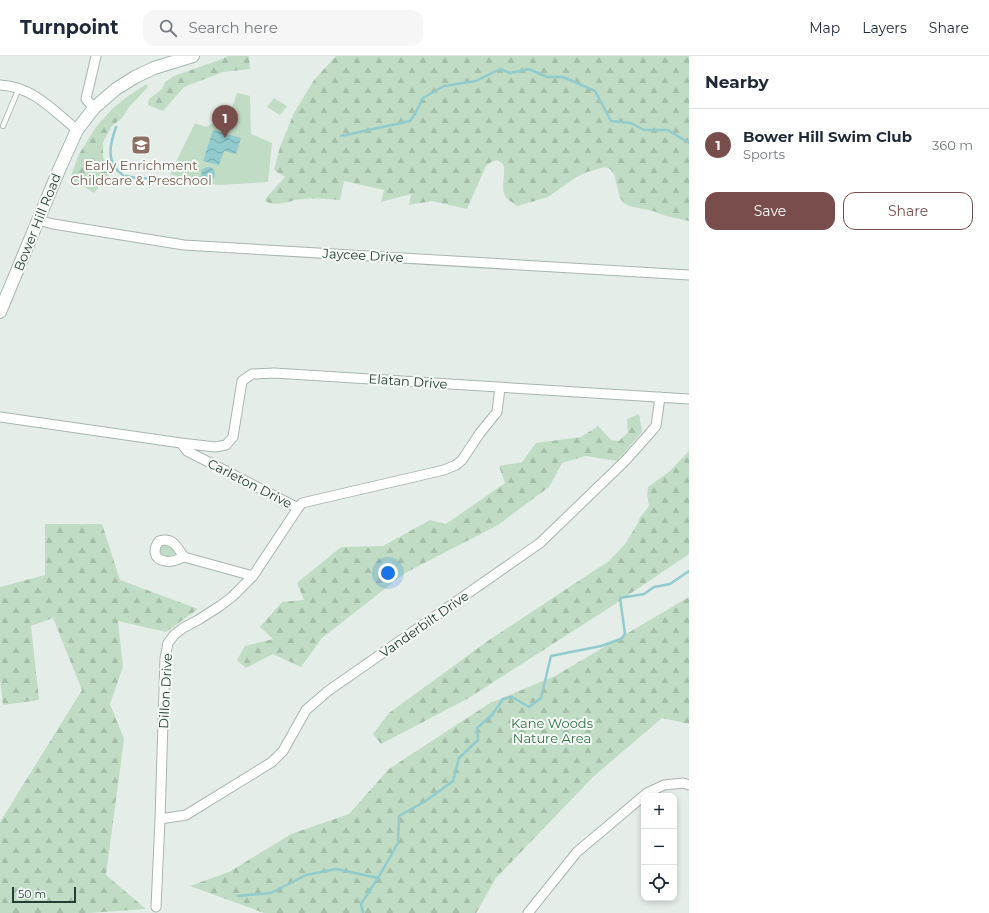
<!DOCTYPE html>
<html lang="en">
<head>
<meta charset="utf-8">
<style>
	body { margin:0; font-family:Montserrat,sans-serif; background:#f6f6f7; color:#1f2937 }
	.controls { position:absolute; right:12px; bottom:12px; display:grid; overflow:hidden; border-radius:8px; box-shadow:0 2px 6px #0003 }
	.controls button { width:36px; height:36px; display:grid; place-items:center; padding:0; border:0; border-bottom:1px solid #e0e1e3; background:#fff; color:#1f2937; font:20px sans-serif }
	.scale { position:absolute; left:12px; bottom:10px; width:64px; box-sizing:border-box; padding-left:4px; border:2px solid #253e35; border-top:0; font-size:11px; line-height:14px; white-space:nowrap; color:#253e35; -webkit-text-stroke:3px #f5faf7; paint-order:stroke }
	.you { position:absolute; left:388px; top:517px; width:14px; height:14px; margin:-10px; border:3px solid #fff; border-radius:50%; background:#1a73e8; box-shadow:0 0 0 6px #1a73e833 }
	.badge { display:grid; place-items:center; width:26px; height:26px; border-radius:50%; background:#7a4d4d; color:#fff; font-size:13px; font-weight:700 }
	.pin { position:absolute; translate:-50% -33px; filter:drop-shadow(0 1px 2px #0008) }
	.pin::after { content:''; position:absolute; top:21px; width:14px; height:12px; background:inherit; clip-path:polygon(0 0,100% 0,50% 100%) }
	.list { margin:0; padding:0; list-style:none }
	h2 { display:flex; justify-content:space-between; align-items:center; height:52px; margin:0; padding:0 16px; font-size:17px }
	h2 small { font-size:13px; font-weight:400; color:#747a83 }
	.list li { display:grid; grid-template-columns:26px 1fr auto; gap:12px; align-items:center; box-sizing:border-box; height:72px; padding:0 16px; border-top:1px solid #e0e1e3 }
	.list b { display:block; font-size:15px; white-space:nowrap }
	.list p { margin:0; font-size:13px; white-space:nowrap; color:#747a83 }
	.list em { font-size:13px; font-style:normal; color:#747a83 }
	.actions { display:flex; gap:8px; padding:12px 16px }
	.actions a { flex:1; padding:9px 0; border:1px solid #7a4d4d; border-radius:12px; text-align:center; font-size:14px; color:#7a4d4d }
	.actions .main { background:#7a4d4d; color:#fff }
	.icon { flex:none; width:22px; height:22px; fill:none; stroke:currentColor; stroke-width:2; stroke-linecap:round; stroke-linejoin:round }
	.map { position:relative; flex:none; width:689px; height:857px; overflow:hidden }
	header { display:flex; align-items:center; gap:24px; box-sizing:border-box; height:56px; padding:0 20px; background:#fff; border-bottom:1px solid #e0e1e3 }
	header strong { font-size:19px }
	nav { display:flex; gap:22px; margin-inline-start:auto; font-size:14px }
	.search { width:280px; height:36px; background:#f6f6f7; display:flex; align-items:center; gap:10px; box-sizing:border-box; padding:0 14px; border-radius:12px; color:#747a83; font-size:15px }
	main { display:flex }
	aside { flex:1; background:#fff }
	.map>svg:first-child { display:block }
</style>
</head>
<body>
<header>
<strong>Turnpoint</strong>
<div class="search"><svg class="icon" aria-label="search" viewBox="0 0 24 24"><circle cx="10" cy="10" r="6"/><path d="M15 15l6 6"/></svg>Search here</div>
<nav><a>Map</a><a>Layers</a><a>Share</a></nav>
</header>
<main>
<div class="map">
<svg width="689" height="857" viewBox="0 0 689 857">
	<defs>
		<pattern id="forest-firs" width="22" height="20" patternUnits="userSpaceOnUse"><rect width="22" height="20" fill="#c0dcc4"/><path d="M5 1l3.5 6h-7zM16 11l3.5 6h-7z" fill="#a5bea9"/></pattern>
		<pattern id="water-waves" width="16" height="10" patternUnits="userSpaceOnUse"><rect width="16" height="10" fill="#91cbce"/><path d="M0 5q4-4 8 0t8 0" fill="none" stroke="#76a6a8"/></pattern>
	</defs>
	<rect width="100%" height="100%" fill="#e5ede9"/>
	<path fill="#c0dcc4" d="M147 28 148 31 129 51 122 62 112 53 128 40Z
		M237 37 250 40 251 78 272 87 268 126 220 129 197 127 170 118 195 67 206 71 225 60 229 61Z
		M274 42 287 50 280 59 267 51Z
		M165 488 170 489 176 496V497C170 501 162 503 160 494L163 489Z"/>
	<path fill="url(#forest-firs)" d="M228 0H248L249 1 250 13 223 16 184 31 163 55 148 49 149 43 162 33 165 26 174 20 222 3Z
		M336 0H689V165L666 160 653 155 629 150 624 147 620 142 614 118 610 113 605 111 587 116 575 122 548 141 517 150C514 147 509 145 506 142 499 132 508 114 502 107 501 106 498 105 497 104L491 106 486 110 467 153 432 145 409 149 411 138 381 146 384 134 344 125 340 144C327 143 315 142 302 143 290 144 277 152 265 145L266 142 285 121 274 114 280 91 294 57 314 24Z
		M112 53 122 62 112 70 103 86V101L111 116 94 137 70 122 79 98 96 71Z
		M639 358 642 376 617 405 586 400 562 407 549 431 498 469 405 517 322 582 301 611 273 598 246 612 237 604 245 590 273 583 260 571 282 546 304 544 297 527 341 491 383 490 430 464 446 468 505 427 499 410 522 406 536 387 581 381 598 370 611 384 619 385 628 376 627 363Z
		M689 395V498L612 550 467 643 381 688 373 678 389 657 489 584 609 505 625 488 638 467 640 461 648 452 649 449 647 440 648 431 670 415Z
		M45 468H102L120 524 198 553 166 576 118 565 123 611 110 648 124 683 106 819 146 853 89 857H0V766L82 634 53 562 31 570 39 644 3 649 0 622V531L45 519Z
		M689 541V668L662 662 594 720 496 822 476 857H264L190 830 229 816 291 778 349 758 389 713 490 647 555 620Z"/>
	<path fill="url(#water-waves)" d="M213 74 241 82 236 98 224 95 219 109 203 105Z
		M201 118a7 7 0 1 1 14 0a7 7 0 1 1-14 0Z"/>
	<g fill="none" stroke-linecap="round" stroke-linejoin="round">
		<path stroke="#91cbce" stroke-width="2.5" d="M116 71C110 88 105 107 123 119
			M341 80 410 65 415 58 423 42 444 30 476 25 500 13 510 17 529 13 547 21H563L595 35 611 65 631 67 644 74H668L689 87
			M126 120 136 122 165 123
			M238 840 271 837 306 819 336 813 378 822
			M363 857 361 848 378 822 398 787 399 760 424 746 453 725 459 702 478 684 477 672 492 659 503 643 512 641 529 651 541 642 551 600 601 590 621 583 625 578 620 542 644 538 654 531 670 528 689 515"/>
		<g stroke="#a8b5af" stroke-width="6">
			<path id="lane" d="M3 70 19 32"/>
		</g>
		<g stroke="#a8b5af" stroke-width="11">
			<path id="street" d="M0 29C32 30 54 55 77 74
				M94 52 86 43 96 0
				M38 164 53 168 184 189 689 219
				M0 361 181 387 187 395 298 452 302 447 444 414 456 409 462 404 480 377 497 356 500 332
				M181 387 215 391 226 389 233 381 242 325 252 318 274 317 689 343
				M184 501C177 491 173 481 159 485 153 493 153 503 165 505 171 507 178 503 184 501L253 520
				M160 763 186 759 272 706 283 695 306 654 328 635 540 487 625 405 650 377 656 370 660 341
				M156 851 160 763 165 602 168 587 174 579 183 572 198 564 220 550 233 540 253 520 298 452
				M528 857 577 796 647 737 664 729 683 727 689 729"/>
		</g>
		<g stroke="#a4b8af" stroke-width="14">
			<path id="secondary" d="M0 256 59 114 77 74 94 52 116 33 135 21 154 12 193 0"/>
		</g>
		<use href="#lane" stroke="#fff" stroke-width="4.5"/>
		<use href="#street" stroke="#fff" stroke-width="9"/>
		<use href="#secondary" stroke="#fff" stroke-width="12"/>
	</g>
	<defs>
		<g id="school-square" transform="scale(1)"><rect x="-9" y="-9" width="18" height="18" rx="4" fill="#8d6e63" stroke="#f5faf7"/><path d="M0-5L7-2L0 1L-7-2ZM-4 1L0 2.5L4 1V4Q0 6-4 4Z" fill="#fff"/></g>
	</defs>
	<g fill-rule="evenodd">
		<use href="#school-square" x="141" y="89"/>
	</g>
	<g text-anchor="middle" stroke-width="4" stroke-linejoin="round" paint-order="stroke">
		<g font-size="13" fill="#785e54" stroke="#f5faf7">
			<text x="141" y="114">Early Enrichment<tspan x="141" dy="15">Childcare &amp; Preschool</tspan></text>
		</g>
		<g font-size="13" fill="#253e35" stroke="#f5faf7">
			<text transform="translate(37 166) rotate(-68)" y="5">Bower Hill Road</text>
			<text transform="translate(363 199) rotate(3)" y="5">Jaycee Drive</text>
			<text transform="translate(408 325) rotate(4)" y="5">Elatan Drive</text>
			<text transform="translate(250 427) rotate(27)" y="5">Carleton Drive</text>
			<text transform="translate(424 568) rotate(-35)" y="5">Vanderbilt Drive</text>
			<text transform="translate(165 635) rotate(-87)" y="5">Dillon Drive</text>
		</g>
		<g font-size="13" fill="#327244" stroke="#f5faf7">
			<text x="552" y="672">Kane Woods<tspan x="552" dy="15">Nature Area</tspan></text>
		</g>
	</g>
</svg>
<div class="controls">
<button>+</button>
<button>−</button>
<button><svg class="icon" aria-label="locate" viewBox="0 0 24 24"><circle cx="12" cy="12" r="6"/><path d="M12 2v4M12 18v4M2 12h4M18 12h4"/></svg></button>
</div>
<div class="scale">50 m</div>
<div class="you"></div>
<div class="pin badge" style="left:225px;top:82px">1</div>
</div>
<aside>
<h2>Nearby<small></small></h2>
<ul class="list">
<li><span class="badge">1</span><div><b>Bower Hill Swim Club</b><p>Sports</p></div><em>360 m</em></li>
</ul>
<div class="actions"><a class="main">Save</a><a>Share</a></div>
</aside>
</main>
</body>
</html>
